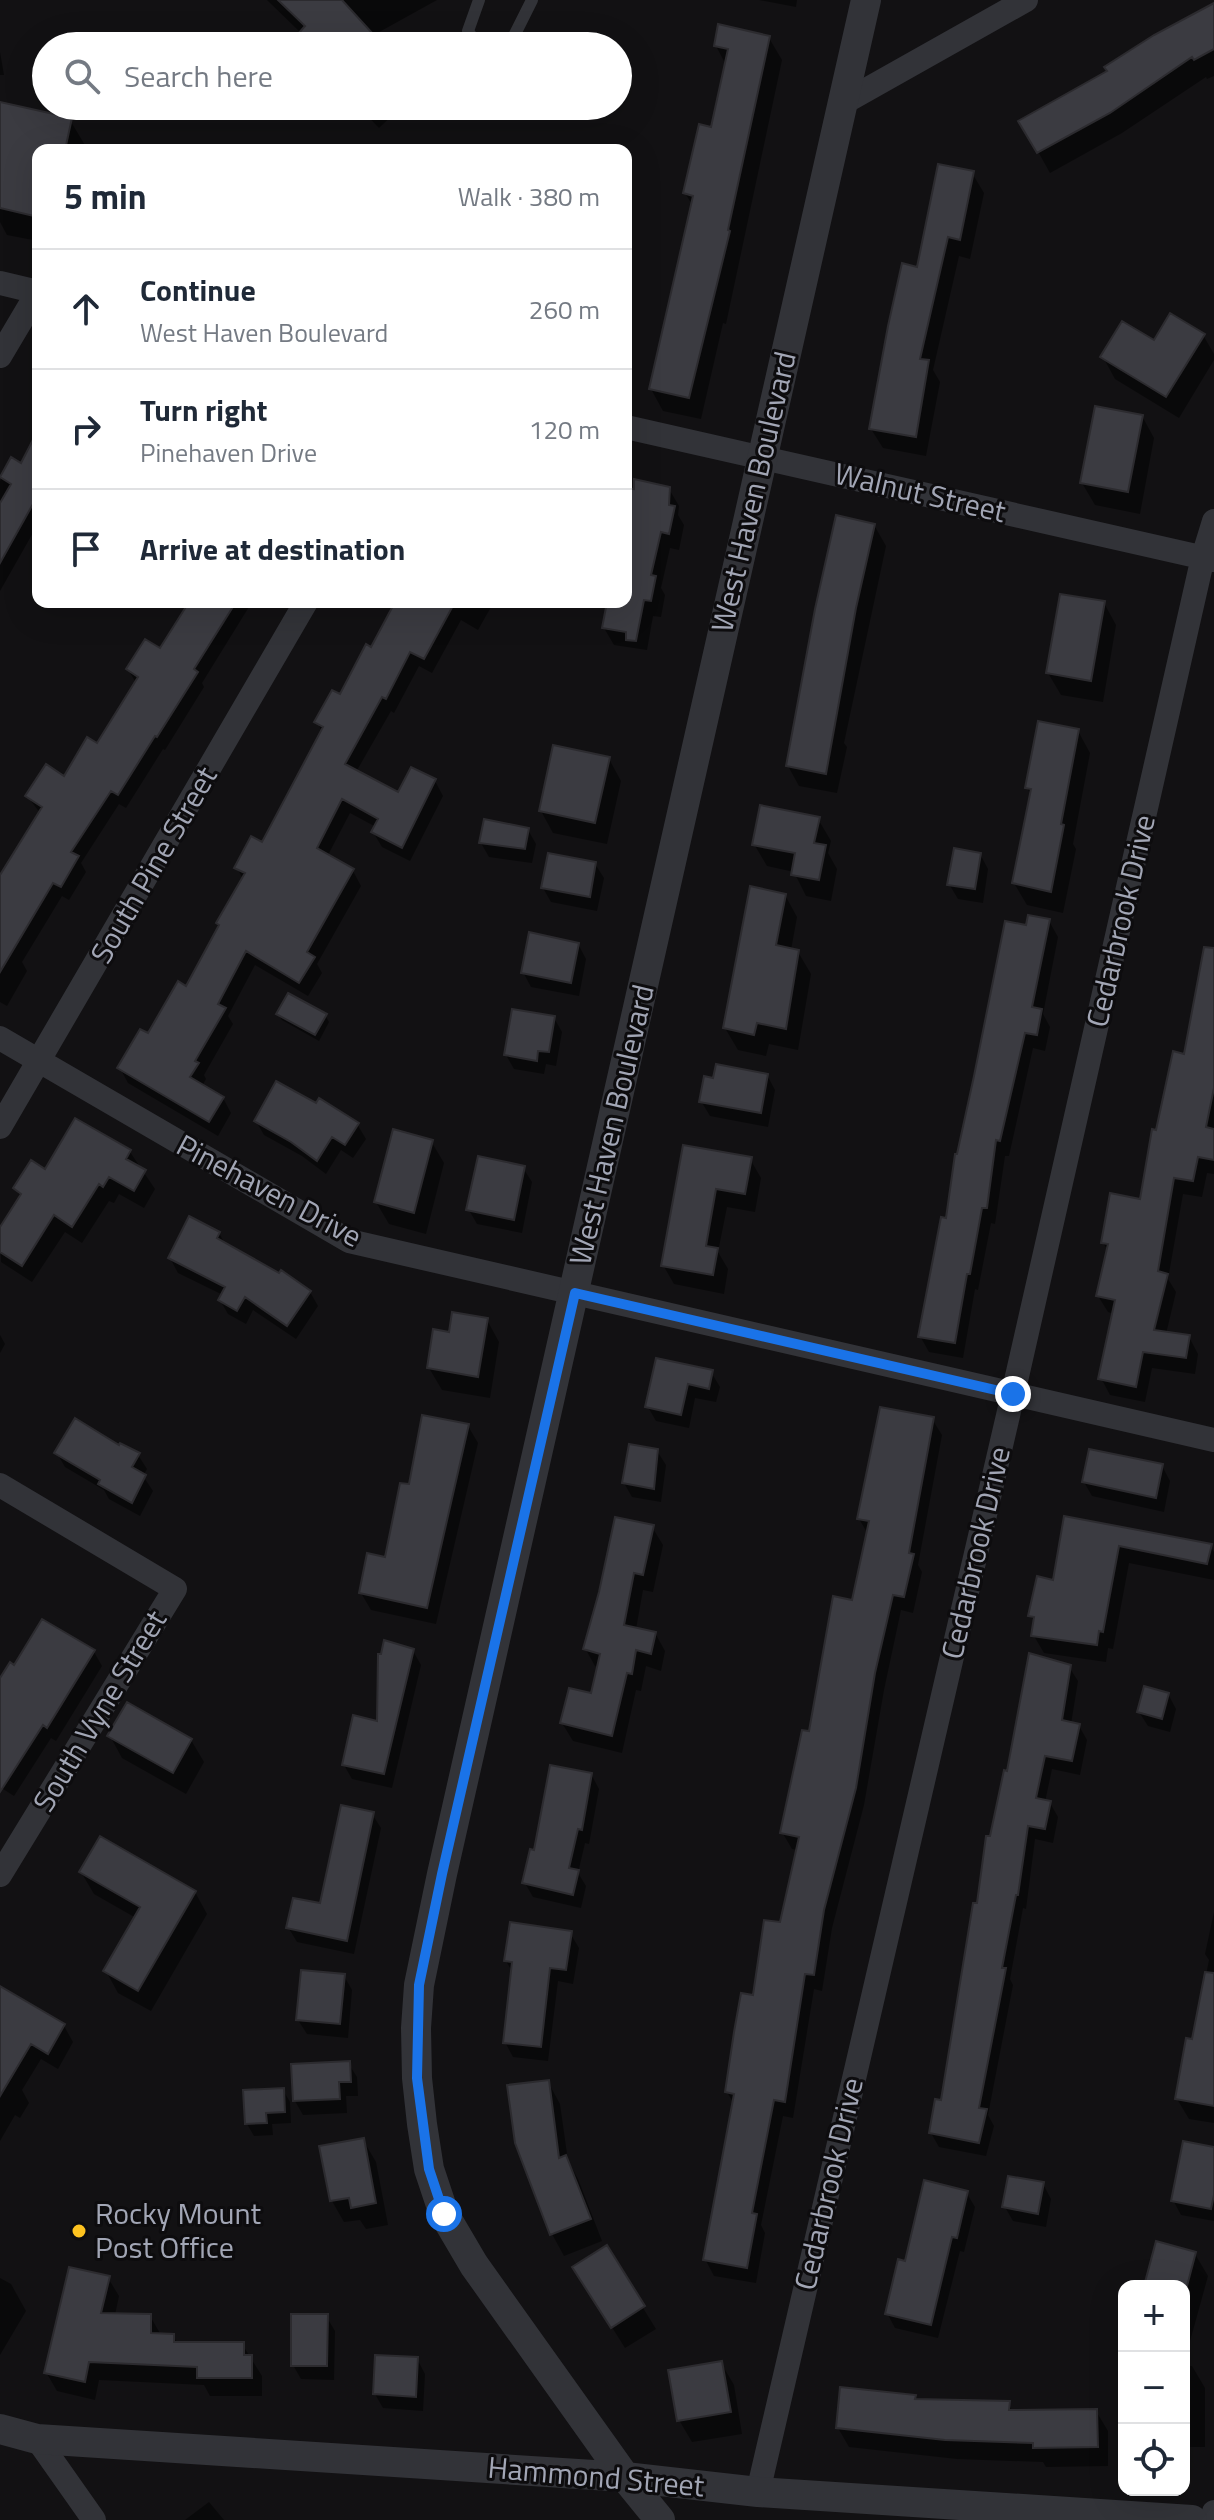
<!DOCTYPE html>
<html lang="en">
<head>
<meta charset="utf-8">
<style>
	body { margin:0; font-family:"Titillium Web",sans-serif; background:#f6f6f7; color:#1f2937 }
	.controls { position:absolute; right:24px; bottom:24px; display:grid; overflow:hidden; border-radius:16px; box-shadow:0 8px 32px #0002 }
	.controls button { width:72px; height:72px; display:grid; place-items:center; padding:0; border:0; border-bottom:2px solid #e0e1e3; background:#fff; color:#1f2937; font:40px sans-serif }
	.stop { position:absolute; width:24px; height:24px; margin:-18px; border:6px solid #1a73e8; border-radius:50%; background:#fff }
	.stop.end { background:#1a73e8; border-color:#fff; box-shadow:0 2px 8px #0008 }
	.list { margin:0; padding:0; list-style:none }
	h2 { display:flex; justify-content:space-between; align-items:center; height:104px; margin:0; padding:0 32px; font-size:34px }
	h2 small { font-size:26px; font-weight:400; color:#747a83 }
	.list li { display:grid; grid-template-columns:52px 1fr auto; gap:24px; align-items:center; box-sizing:border-box; height:120px; padding:0 32px; border-top:2px solid #e0e1e3 }
	.list b { display:block; font-size:30px; white-space:nowrap }
	.list p { margin:0; font-size:26px; white-space:nowrap; color:#747a83 }
	.list em { font-size:26px; font-style:normal; color:#747a83 }
	.icon { flex:none; width:44px; height:44px; fill:none; stroke:currentColor; stroke-width:2; stroke-linecap:round; stroke-linejoin:round }
	.map { position:relative; flex:none; width:1214px; height:2520px; overflow:hidden }
	.search { position:absolute; background:#fff; box-shadow:0 8px 32px #0002; left:32px; top:32px; width:600px; height:88px; display:flex; align-items:center; gap:20px; box-sizing:border-box; padding:0 28px; border-radius:44px; color:#747a83; font-size:30px }
	.panel { position:absolute; background:#fff; box-shadow:0 8px 32px #0002; left:32px; top:144px; width:600px; height:464px; border-radius:16px }
	.map>svg:first-child { display:block }
</style>
</head>
<body>
<div class="map">
<svg width="1214" height="2520" viewBox="0 0 1214 2520">
	<rect width="100%" height="100%" fill="#121113"/>
	<path fill="#0007" d="M267 0H437L372 36 381 46H307L301 33Z
		M759 0H797L796 7Z
		M1214 5V76L1207 79 1206 77 1122 133 1050 173 1021 121 1110 72Z
		M769 38 782 60 726 324 723 323 701 419 663 411 651 389 693 206 685 193 712 130 726 65 716 46Z
		M0 52 4 75H0Z
		M0 104 70 120 86 147 85 150H38V241L7 235 0 222Z
		M358 106H402L379 128Z
		M972 173 984 193 970 259 959 256 933 370 940 382 926 456 883 448 871 429 919 269Z
		M1203 335 1214 354V360L1179 418 1115 379 1103 357 1154 343Z
		M1142 416 1154 438 1140 514 1095 505 1082 483Z
		M38 434V524L0 591V481L12 460 22 465Z
		M626 489 636 491 669 489 679 506 678 515 684 525 679 550 670 548 661 588 665 595 661 617 653 616 647 650 614 645 604 628 609 602H626Z
		M874 525 886 546 844 743 847 747 837 793 799 786 788 766Z
		M191 602H252L202 683 204 687 165 750 163 749 126 808 119 804 81 863 86 872 69 900 62 896 22 962 27 971 7 1006 0 1002V880L40 813 28 797 64 778 98 746 136 683 128 669 161 651Z
		M399 602H488L491 607 478 630 461 620 432 673 419 666 394 713 391 711 356 772 399 795 435 781 443 796 410 861 382 847 373 832 376 827 350 813 328 855 353 871 361 886 317 964 322 973 308 996 255 965 228 1016 233 1024 204 1075 206 1079 202 1086 223 1098 231 1113 218 1136 128 1083 120 1068 187 989 243 879 237 868 263 844 323 733 317 722 340 697Z
		M1104 603 1116 625 1103 702 1061 695 1048 673Z
		M1078 731 1090 753 1073 844 1076 849 1063 913 1027 905 1014 883 1032 796 1027 788Z
		M609 759 621 781 607 844 553 833 541 811Z
		M818 819 831 841 828 853 837 869 831 901 806 896 794 872 767 866 754 844Z
		M528 830 536 844 532 863 489 857 481 843Z
		M980 854 988 869 983 903 958 899 949 884Z
		M595 864 604 878 597 911 551 902 543 888Z
		M785 895 797 917 791 950 798 952 811 974 798 1050 769 1044 766 1056 738 1050 725 1028Z
		M1049 921 1058 937 1043 1014 1050 1027 1045 1051 1033 1048 1009 1156H1005L995 1224 991 1223 978 1290 975 1289 963 1358 929 1352 920 1336 947 1220Z
		M578 944 586 959 579 996 531 987 523 972Z
		M1214 976V1174L1207 1173 1202 1197 1183 1194 1168 1279 1176 1292 1166 1334 1189 1337 1198 1354 1195 1374 1152 1368 1145 1402 1110 1395 1101 1378 1114 1314 1108 1312 1098 1296 1109 1252 1103 1243 1142 1201 1157 1132Z
		M278 1014 325 1015 329 1022 319 1041 282 1020Z
		M554 1018 562 1032 556 1066 546 1064 544 1074 514 1069 506 1055Z
		M767 1075 775 1090 768 1127 710 1116 701 1101 715 1080Z
		M317 1106 357 1124 366 1139 353 1158 341 1150 326 1174 302 1156 264 1135 256 1121Z
		M431 1141 444 1163 426 1234 389 1224 376 1202Z
		M685 1147 750 1159 761 1178 755 1212 727 1207 718 1252 728 1269 724 1294 674 1284 663 1265Z
		M130 1152 155 1189 144 1208 119 1194 114 1203 109 1201 82 1243 65 1232 32 1282 1 1262 0 1230 21 1198 15 1188 46 1172Z
		M523 1168 532 1182 522 1233 477 1224 469 1210Z
		M219 1233 225 1244 310 1292 318 1306 296 1339 253 1310 246 1324 228 1314 220 1300 223 1295 178 1273 170 1258Z
		M487 1320 499 1342 490 1398 442 1390 429 1368 450 1334Z
		M0 1335 5 1344 0 1353Z
		M657 1361 711 1372 720 1387 716 1402 695 1398 689 1428 656 1421 648 1407Z
		M932 1419 942 1435 918 1565 922 1572 913 1613 901 1610 884 1690 864 1805 832 1928 822 1991 814 1989 793 2118 783 2116 761 2225 765 2233 756 2283 714 2276 705 2259 734 2104 727 2092 754 1997 781 1924 798 1850 792 1849 782 1832 810 1734 853 1603 868 1534 859 1519Z
		M468 1426 478 1443 436 1624 371 1610 361 1593 387 1559 411 1487Z
		M120 1448 138 1455 147 1469 143 1476 153 1491 140 1516 109 1499 104 1490 65 1467 57 1453Z
		M657 1451 666 1465 661 1502 632 1497 624 1483Z
		M1162 1466 1170 1481 1164 1512 1092 1496 1084 1482Z
		M1066 1518 1210 1546 1214 1552V1580L1129 1563 1113 1649 1108 1648 1106 1662 1044 1653 1034 1636 1035 1624 1031 1616 1054 1582Z
		M652 1527 663 1545 653 1592 643 1590 636 1629 655 1633 665 1651 661 1671 646 1666 641 1691 636 1690 622 1753 573 1741 562 1723 593 1695 599 1668 595 1666 585 1648Z
		M413 1651 421 1665 392 1788 352 1779 344 1765 379 1723Z
		M94 1652 102 1666 56 1741 51 1738 14 1796 0 1787V1682L15 1668Z
		M1069 1667 1078 1681 1071 1724 1079 1726 1087 1740 1080 1775 1052 1769 1045 1802 1050 1803 1058 1817 1053 1843 1035 1839 1026 1909 1023 1908 1010 1979 1013 1985 988 2115 994 2126 986 2156 939 2147 931 2133 942 2103 992 1839 1008 1773Z
		M1168 1694 1176 1709 1170 1732 1148 1726 1139 1712Z
		M110 1736 191 1740 204 1762 186 1794 122 1758Z
		M591 1774 599 1789 589 1844 585 1843 578 1873 586 1886 581 1908 533 1897 525 1883 536 1852Z
		M372 1814 381 1828 354 1954 297 1942 288 1927 321 1906Z
		M81 1872 195 1892 207 1914 151 2011 118 1993 106 1971 136 1918 94 1894Z
		M1214 1912V2123L1189 2119 1177 2099 1193 2041 1209 1960 1205 1954Z
		M570 1933 579 1948 573 1984 558 1981 548 2061 513 2057 505 2042 513 1973 506 1961Z
		M344 1976 352 1990 348 2038 307 2034 298 2020Z
		M0 1993 64 2026 73 2042 58 2069 41 2059 22 2090 29 2103 20 2118 15 2115 0 2141Z
		M348 2063 357 2077 358 2096H346L347 2113 303 2115 295 2101Z
		M548 2082 560 2104 568 2161 578 2179 602 2241 564 2256 552 2234Z
		M283 2090 290 2102 291 2123 272 2124 273 2135 254 2136 247 2124Z
		M363 2140 376 2162 388 2225 366 2229 360 2220 344 2222 332 2201Z
		M1214 2149V2221L1181 2215 1173 2200Z
		M1043 2184 1051 2199 1046 2227 1013 2221 1005 2207Z
		M966 2192 975 2207 964 2252 960 2251 938 2338 895 2328 887 2313 906 2263Z
		M606 2248 656 2329 625 2348 588 2289Z
		M1195 2254 1208 2276 1189 2345 1184 2344V2286H1146Z
		M0 2278 11 2284 26 2311 0 2355Z
		M108 2278 119 2296 115 2315 150 2316 161 2335 173 2336 178 2344H242L262 2376V2396H210L204 2385 99 2380 95 2400 57 2391 46 2372Z
		M326 2316 335 2331 334 2380 301 2379 293 2365Z
		M417 2359 425 2374 423 2411 383 2408 375 2394Z
		M721 2363 734 2385 742 2434 692 2442 679 2420Z
		M1184 2366H1192L1205 2388V2447H1184Z
		M915 2397 917 2401 1008 2403 1013 2412 1096 2411 1108 2431V2466L1046 2467 1043 2462 957 2459 849 2447 838 2428Z
		M209 2502 224 2520H185Z"/>
	<path fill="#3b3b41" stroke="#2c2b2f" stroke-width="2" d="M278 0H342L384 46H310L298 34 305 26Z
		M1214 3V49L1194 60 1192 57 1110 113 1037 153 1018 121 1107 71 1104 67 1154 35Z
		M718 24 770 36 728 230 730 231 689 398 649 389 693 196 683 193 699 124 711 127 728 49 714 46Z
		M0 102 72 118 65 150H38V217L0 208Z
		M938 164 974 171 960 240 948 237 920 359 929 360 916 437 869 429 888 326 902 263 917 267Z
		M1170 313 1205 334 1166 397 1100 357 1122 321 1154 340Z
		M1095 406 1143 415 1128 492 1080 483Z
		M38 430V495L0 563V503L11 484 0 477 11 457 21 463Z
		M634 479 670 487 669 505 675 506 669 534 661 532 651 575 656 576 651 601 644 600 636 641 626 640V632L602 628 607 602H626V488L634 489Z
		M836 515 875 524 856 608 826 774 786 766 815 609Z
		M1060 594 1105 601 1091 681 1046 673Z
		M189 602H236L194 669 198 672 157 737 155 736 118 795 111 791 71 852 79 856 61 887 53 883 0 972V875L42 807 25 796 46 764 64 776 87 737 97 743 138 677 126 669 145 639 160 648Z
		M395 602H455L424 659 410 652 386 699 382 697 345 764 398 792 411 767 436 779 402 848 371 832 378 819 342 799 317 848 354 869 307 952 315 957 299 983 246 951 218 1004 226 1008 195 1061 199 1063 190 1077 224 1097 209 1122 117 1068 140 1029 148 1033 178 981 186 986 219 925 216 923 245 873 234 868 251 836 262 842 323 727 314 722 332 690 340 694 366 644 371 647Z
		M1038 721 1079 729 1061 824 1064 825 1051 892 1012 883 1031 789 1025 788Z
		M553 745 610 757 595 823 539 811Z
		M760 805 820 817 814 843 826 845 819 880 791 875 795 853 752 845Z
		M484 819 529 828 525 849 479 843Z
		M954 848 981 853 975 889 947 885Z
		M548 853 596 862 590 897 541 888Z
		M750 886 786 894 776 945 799 950 786 1029 757 1023 754 1035 723 1028Z
		M1028 915 1050 919 1032 1007 1042 1009 1037 1035 1025 1033 1000 1141 996 1140 987 1208H982L970 1274H967L955 1343 918 1337 941 1217 946 1218 955 1154H957L974 1076 1005 921 1026 925Z
		M529 932 579 943 571 983 521 973Z
		M1204 947 1214 948V1088L1206 1127 1214 1129V1160L1198 1157 1193 1181 1174 1178 1158 1271 1168 1274 1154 1330 1190 1335 1186 1358 1143 1352 1136 1387 1098 1379 1115 1300 1096 1296 1108 1244 1101 1243 1110 1193 1140 1199 1152 1129 1156 1130 1173 1051 1184 1054Z
		M288 993 327 1014 315 1035 276 1014Z
		M512 1009 555 1016 549 1052 538 1051 537 1061 504 1055Z
		M716 1064 768 1074 761 1113 699 1102 704 1076 713 1078Z
		M276 1081 316 1103 319 1098 359 1123 345 1145 332 1137 317 1161 291 1142 254 1121Z
		M75 1118 131 1150 126 1159 146 1170 134 1191 109 1177 103 1187 99 1184 72 1227 54 1215 22 1266 0 1252V1227L21 1194 13 1188 31 1160 45 1169Z
		M393 1129 433 1140 414 1213 374 1202Z
		M683 1145 752 1157 745 1194 716 1189 706 1246 718 1248 713 1275 661 1266Z
		M478 1156 525 1166 514 1220 466 1210Z
		M189 1216 220 1232 217 1238 279 1273 281 1270 311 1291 287 1326 245 1297 237 1311 218 1300 225 1287 168 1258Z
		M452 1312 488 1318 478 1377 427 1368 433 1329 449 1332Z
		M656 1358 713 1370 709 1389 688 1384 681 1415 645 1407Z
		M880 1407 934 1417 909 1553 914 1554 904 1597 893 1595 875 1673 856 1788 824 1910 814 1975 805 1974 785 2102 774 2100 752 2213 757 2214 747 2268 703 2260 734 2094 725 2092 734 2032 741 1993 753 1995 764 1920 780 1922 799 1837 780 1833 802 1730 809 1731 833 1596 852 1600 869 1521 857 1519Z
		M422 1415 469 1424 427 1608 359 1593 367 1553 385 1557 400 1483 409 1484Z
		M75 1418 119 1445 120 1443 140 1453 132 1467 146 1475 132 1503 98 1484 100 1480 54 1453Z
		M629 1444 658 1449 654 1489 622 1483Z
		M1089 1449 1163 1464 1156 1498 1082 1482Z
		M1064 1516 1212 1544 1207 1564 1119 1546 1103 1632 1099 1631 1097 1645 1031 1636 1034 1617 1028 1616 1037 1576 1053 1580Z
		M615 1517 654 1525 643 1575 634 1573 624 1625 656 1632 651 1654 636 1650 632 1674 627 1673 612 1736 560 1723 569 1688 591 1693 600 1654 583 1649 599 1592Z
		M42 1619 95 1650 47 1728 43 1725 0 1792V1678L10 1662 14 1665Z
		M384 1640 414 1649 384 1774 342 1765 353 1715 377 1721 378 1654H381Z
		M1029 1653 1071 1665 1062 1720 1080 1724 1072 1761 1045 1756 1036 1798 1051 1801 1045 1829 1028 1826 1018 1895H1016L1002 1968H1006L979 2108 987 2109 979 2143 929 2133 935 2099 941 2100 973 1903H977L986 1836H990L1004 1770 1007 1771Z
		M1144 1686 1169 1693 1162 1719 1137 1712Z
		M127 1702 192 1739 173 1773 107 1736Z
		M550 1765 592 1773 582 1830 578 1829 569 1868 579 1870 573 1895 522 1883 530 1849 534 1850Z
		M341 1805 374 1812 347 1941 286 1928 293 1898 320 1903Z
		M100 1836 196 1891 138 1991 103 1971 140 1907 79 1872Z
		M510 1922 572 1931 566 1970 550 1968 541 2047 503 2043 512 1962 504 1961Z
		M301 1970 345 1974 340 2024 296 2020Z
		M1205 1972 1214 1973V2106L1175 2099 1186 2038 1192 2039Z
		M0 1986 65 2024 48 2054 31 2044 0 2096Z
		M350 2061 351 2082H339L340 2099 293 2101 291 2064Z
		M549 2080 559 2158 566 2155 591 2219 550 2235 515 2143 507 2085Z
		M284 2088 285 2112 266 2113 267 2123 245 2124 243 2090Z
		M364 2138 376 2203 351 2208 349 2198 330 2201 319 2146Z
		M1183 2141 1214 2147V2195L1211 2209 1171 2201Z
		M1008 2176 1044 2182 1038 2214 1002 2207Z
		M924 2180 968 2191 957 2238 952 2237 931 2325 885 2314 898 2259 905 2261Z
		M1156 2241 1196 2252 1187 2286H1144Z
		M607 2245 645 2306 611 2328 572 2267Z
		M69 2267 110 2276 101 2313 151 2314V2333L174 2334V2342H244V2355H252V2378H197V2367L89 2362 85 2382 44 2373Z
		M291 2314H328L327 2366H291Z
		M375 2355 418 2357 416 2397 373 2394Z
		M722 2361 731 2412 677 2421 668 2370Z
		M840 2387 916 2395 915 2399 1010 2401 1009 2410 1097 2409 1098 2447 1033 2448V2443L945 2440 836 2428Z"/>
	<g fill="none" stroke-linecap="round" stroke-linejoin="round">
		<path stroke="#323338" stroke-width="12" d="M478 46 468 31 479 0
			M509 46 532 0"/>
		<path stroke="#323338" stroke-width="24" d="M843 103 1026 0
			M0 283 38 292
			M0 356 38 292
			M626 427 1214 560
			M0 1038 349 1241 1214 1440
			M0 1127 306 602
			M0 1485 175 1589 0 1875
			M37 2439 94 2520
			M758 2492 1013 1394 1203 557 1214 521
			M1212 2520 1214 2512"/>
		<path stroke="#323338" stroke-width="30" d="M0 2429 37 2439 625 2477 758 2492 1192 2520
			M660 2520 625 2477 474 2265 444 2214 429 2169 422 2124 417 2078 416 2028 419 1985 442 1874 866 0"/>
	</g>
	<g fill="none" stroke-linecap="round" stroke-linejoin="round">
		<path stroke="#1a73e8" stroke-width="10" d="M444 2214 429 2169 417 2078 419 1985 442 1874 575 1293 1013 1394"/>
	</g>
	<circle fill="#fdc21f" stroke="#0d0c0e" stroke-width="3" cx="79" cy="2231" r="8"/>
	<g text-anchor="middle" stroke-width="6" stroke-linejoin="round" paint-order="stroke">
		<g font-size="30" fill="#a2a6b5" stroke="#0d0c0e">
			<text transform="translate(754 492) rotate(-77)" y="10">West Haven Boulevard</text>
			<text transform="translate(920 493) rotate(13)" y="10">Walnut Street</text>
			<text transform="translate(154 865) rotate(-60)" y="10">South Pine Street</text>
			<text transform="translate(1121 921) rotate(-77)" y="10">Cedarbrook Drive</text>
			<text transform="translate(612 1125) rotate(-77)" y="10">West Haven Boulevard</text>
			<text transform="translate(269 1191) rotate(28)" y="10">Pinehaven Drive</text>
			<text transform="translate(976 1553) rotate(-77)" y="10">Cedarbrook Drive</text>
			<text transform="translate(100 1711) rotate(-59)" y="10">South Vyne Street</text>
			<text transform="translate(829 2184) rotate(-77)" y="10">Cedarbrook Drive</text>
			<text transform="translate(596 2477) rotate(5)" y="10">Hammond Street</text>
		</g>
		<g font-size="30" fill="#a2a6b5" stroke="#0d0c0e" text-anchor="start">
			<text x="95" y="2224">Rocky Mount<tspan x="95" dy="34">Post Office</tspan></text>
		</g>
	</g>
</svg>
<div class="controls">
<button>+</button>
<button>−</button>
<button><svg class="icon" aria-label="locate" viewBox="0 0 24 24"><circle cx="12" cy="12" r="6"/><path d="M12 2v4M12 18v4M2 12h4M18 12h4"/></svg></button>
</div>
<div class="stop" style="left:444px;top:2214px"></div>
<div class="stop end" style="left:1013px;top:1394px"></div>
<div class="search"><svg class="icon" aria-label="search" viewBox="0 0 24 24"><circle cx="10" cy="10" r="6"/><path d="M15 15l6 6"/></svg>Search here</div>
<section class="panel">
<h2>5 min<small>Walk · 380 m</small></h2>
<ul class="list">
<li><svg class="icon" aria-label="ahead" viewBox="0 0 24 24"><path d="M12 20V5M6 11l6-6 6 6"/></svg><div><b>Continue</b><p>West Haven Boulevard</p></div><em>260 m</em></li>
<li><svg class="icon" aria-label="right" viewBox="0 0 24 24"><path d="M7 20v-9h11M14 6l5 5-5 5"/></svg><div><b>Turn right</b><p>Pinehaven Drive</p></div><em>120 m</em></li>
<li><svg class="icon" aria-label="arrive" viewBox="0 0 24 24"><path d="M6 21V4h12l-3 4 3 4H6"/></svg><div><b>Arrive at destination</b></div></li>
</ul>
</section>
</div>
</body>
</html>
